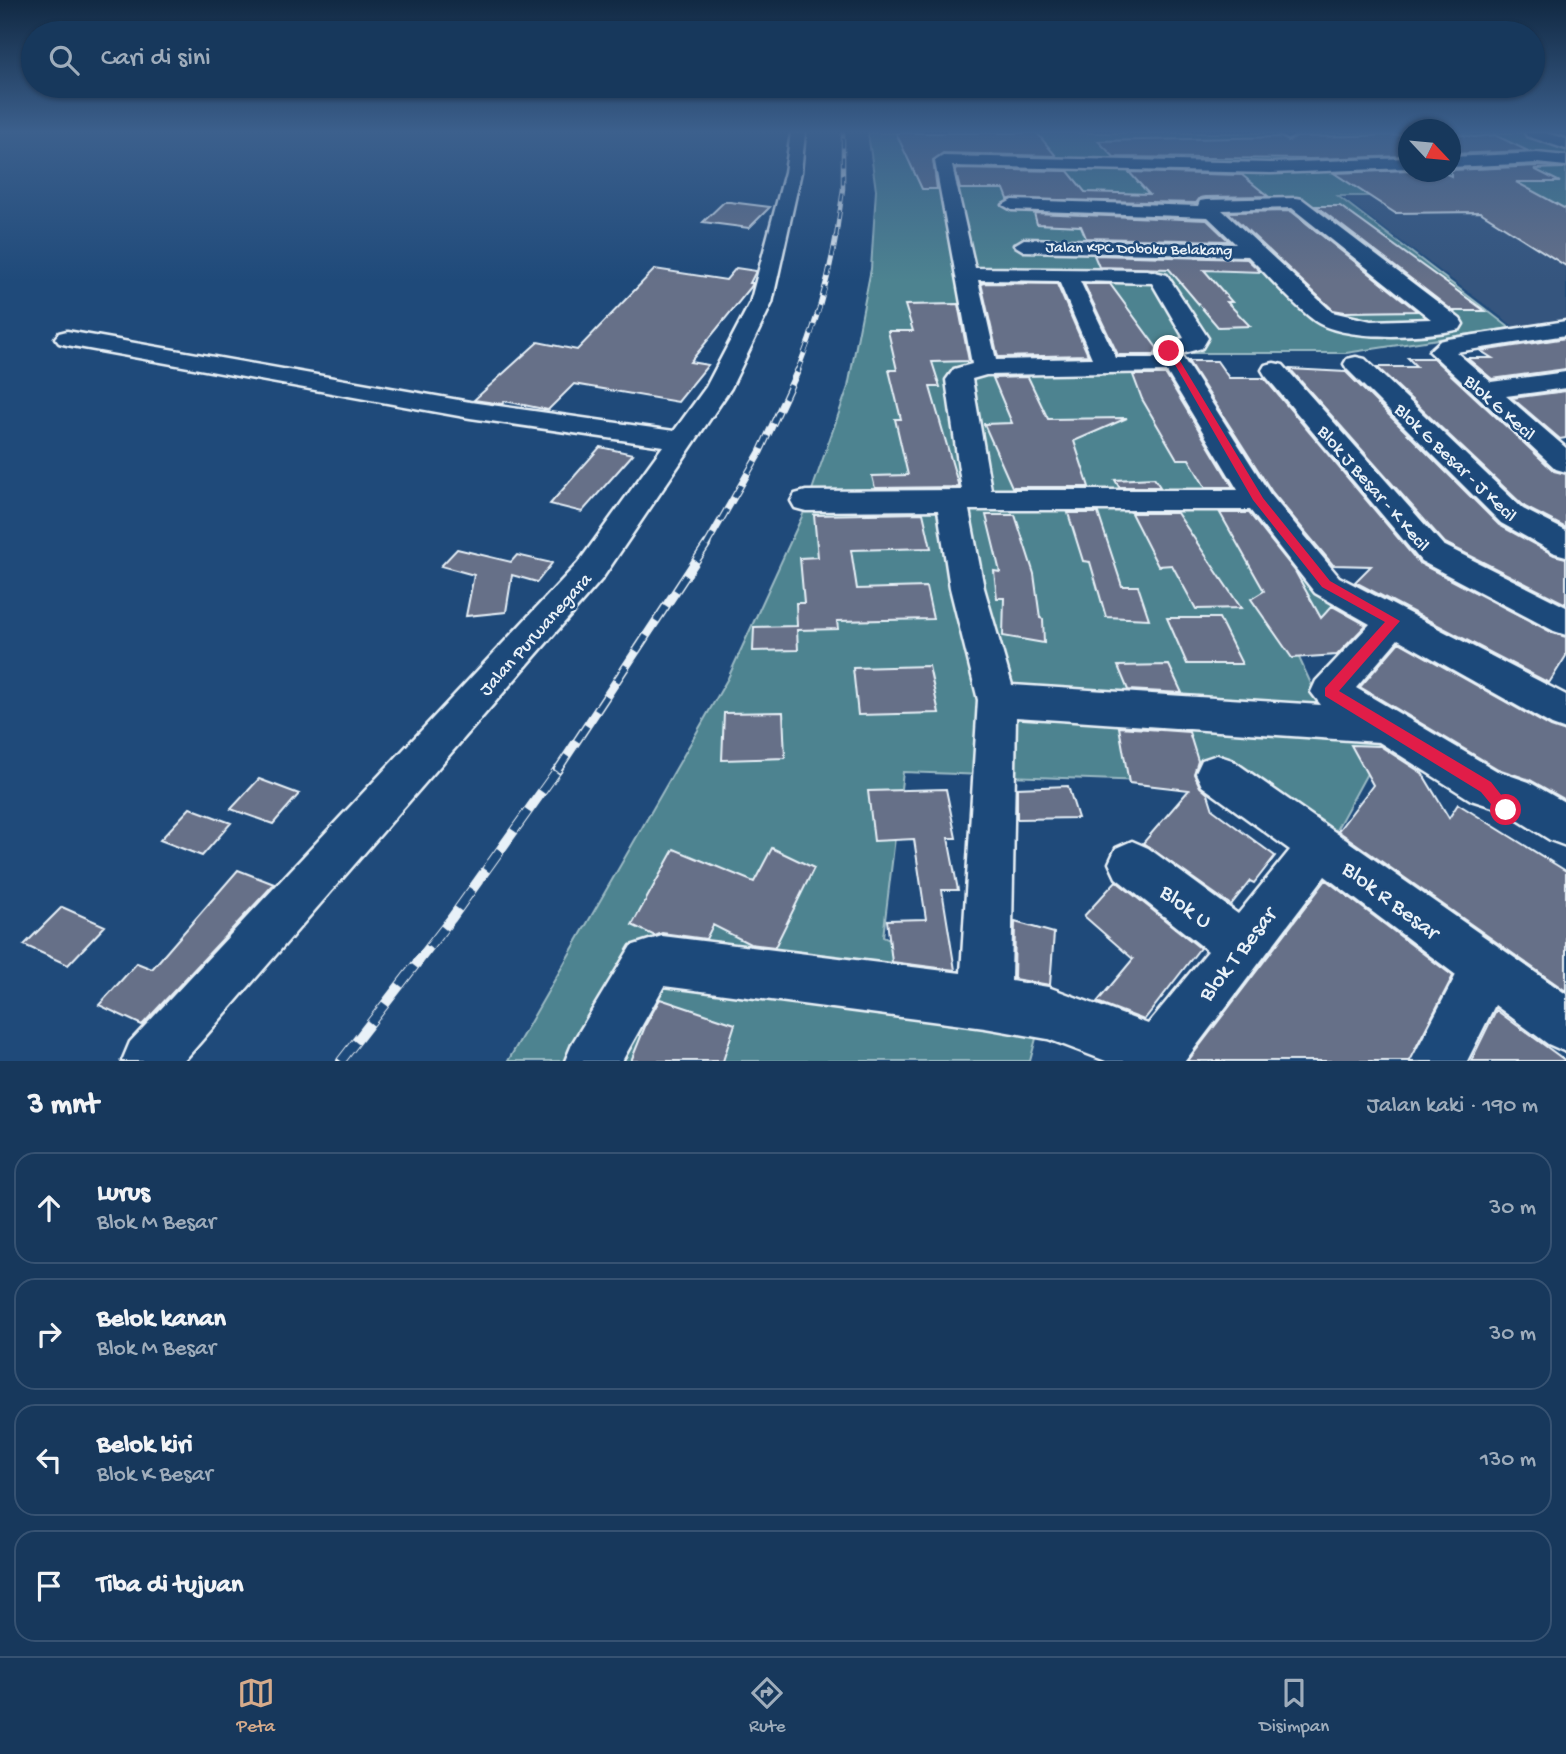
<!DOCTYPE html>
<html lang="id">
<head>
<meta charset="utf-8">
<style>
	body { margin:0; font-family:"Gochi Hand",sans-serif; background:#203f62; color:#f1f3f6 }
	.compass { position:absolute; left:1398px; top:119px; width:63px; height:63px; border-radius:50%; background:#17385c; box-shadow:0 2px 5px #0004; rotate:116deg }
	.stop { position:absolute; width:21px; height:21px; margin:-16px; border:5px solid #e11d48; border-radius:50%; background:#fff }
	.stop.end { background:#e11d48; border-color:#fff; box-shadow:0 2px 7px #0008 }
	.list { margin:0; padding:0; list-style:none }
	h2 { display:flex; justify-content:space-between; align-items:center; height:91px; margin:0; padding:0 28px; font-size:30px }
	h2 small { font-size:23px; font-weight:400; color:#9eacbb }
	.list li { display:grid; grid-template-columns:46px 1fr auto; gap:21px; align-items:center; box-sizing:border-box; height:112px; margin:0 14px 14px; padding:0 14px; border:2px solid #365272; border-radius:21px }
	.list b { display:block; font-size:26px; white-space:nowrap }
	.list p { margin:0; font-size:23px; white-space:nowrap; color:#9eacbb }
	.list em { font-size:23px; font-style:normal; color:#9eacbb }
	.icon { flex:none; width:38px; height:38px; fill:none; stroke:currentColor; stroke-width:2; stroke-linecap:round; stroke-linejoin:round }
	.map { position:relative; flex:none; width:1566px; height:1061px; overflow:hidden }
	.search { position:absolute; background:#17385c; box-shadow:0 2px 5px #0004; left:21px; right:21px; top:21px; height:77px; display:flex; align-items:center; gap:18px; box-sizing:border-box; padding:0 24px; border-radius:38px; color:#9eacbb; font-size:26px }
	.sheet { height:595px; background:#17385c }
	nav { display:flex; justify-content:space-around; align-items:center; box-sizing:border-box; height:98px; border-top:2px solid #365272; background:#17385c; font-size:19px; color:#9eacbb }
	nav a { display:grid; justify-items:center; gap:4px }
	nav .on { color:#d6ab8b }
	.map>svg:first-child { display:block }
</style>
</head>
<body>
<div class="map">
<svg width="1566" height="1061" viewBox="0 0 1566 1061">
	<rect width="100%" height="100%" fill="#1f4a7a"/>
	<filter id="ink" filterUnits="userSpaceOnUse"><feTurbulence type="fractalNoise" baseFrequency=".0143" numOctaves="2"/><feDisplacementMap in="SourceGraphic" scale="14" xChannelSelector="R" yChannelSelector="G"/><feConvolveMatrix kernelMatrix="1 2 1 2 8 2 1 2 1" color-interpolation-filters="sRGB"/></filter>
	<g filter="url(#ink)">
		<path fill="#34557e" d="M1340 195 1496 196 1566 210V322L1517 329Z"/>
		<path fill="#4e8390" stroke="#9bbac4" stroke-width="2" d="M868 133H1408V172H1450L1451 133H1524L1566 146V209H1521L1496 196H1338L1510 328 1346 353H1165L1310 589 1376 621 1352 650 1295 649 1324 712 1382 746 1335 832 1227 784 903 772 883 937 1043 1012 1030 1061H508L728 678 805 510 848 387 871 269 876 190Z"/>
		<path fill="#666f88" stroke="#e8f1f8" stroke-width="2" d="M896 133H1037L1056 156 943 153 933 160 937 189H922Z
			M1451 133 1474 137 1495 135 1528 151 1451 154Z
			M1409 135V156L1311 159 1114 157 1098 141 1280 137 1289 141 1297 137Z
			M1537 166 1564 168 1534 169 1560 182H1516L1566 209V266L1480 212 1395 213 1334 173 1409 170 1442 172 1451 176V170Z
			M955 169 1068 171 1085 192 1149 194 1129 172 1242 175 1268 196 1206 197 1200 198 1196 203 1008 199 1004 189H960Z
			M724 202H730L770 207 749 228 703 222Z
			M1316 206H1340L1485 311H1453Z
			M1291 211 1417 311 1345 312 1333 310 1228 212Z
			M1034 213 1207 220 1229 241 1086 238 1081 226 1037 224Z
			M1094 255 1247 259 1261 272 1204 270 1232 302H1227L1250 326 1218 327 1169 269 1099 267Z
			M736 268 756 271 750 283H753L751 287 690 362 708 365 678 402 574 384 548 410 505 401 502 404 474 400 538 342 577 350 655 269 726 280Z
			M981 283 1057 284 1088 355 998 357Z
			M1084 284H1110L1157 348 1155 355H1118Z
			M958 304 969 361 932 362 940 387H930L959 487 875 488 872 476 908 475 895 419H901L889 370H897L888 331H913L905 305Z
			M1566 338V369L1492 379 1467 358H1492L1481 351Z
			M1408 358H1433L1554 471 1566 474V528L1525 507 1377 367H1417Z
			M1188 361H1217L1229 378H1264L1419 563 1553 633 1566 637V656L1549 683 1355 582 1371 566 1333 565 1272 492Z
			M1290 369 1346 372 1499 525 1554 555 1566 558V604L1445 543Z
			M1133 375H1166L1233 487H1205L1189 459H1177L1142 399Z
			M1028 377 1048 419 1127 418 1074 441 1089 487H1012L984 424 1012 423 993 378Z
			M1566 391V438L1560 439 1512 398Z
			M600 447 633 454 582 512 550 504Z
			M1154 478 1160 487H1119L1115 480Z
			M923 513 931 548 851 550 857 589 926 587 933 619 837 621 838 629 797 630 798 650 753 651 754 627 797 626 796 603H804L800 558 818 557 814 515Z
			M1068 513H1098L1122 586H1138L1149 619 1106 617 1090 562 1083 561Z
			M1131 513H1177L1241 608 1196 609 1172 565 1158 566Z
			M1220 513H1249L1295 571 1321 618 1332 606 1366 625 1337 655 1292 658 1251 599 1264 591Z
			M986 515H1015L1034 574 1040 618 1043 619 1044 643 1003 636 1004 598H997L994 571 1000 572Z
			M457 549 511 562 517 555 552 563 537 582 512 575 506 612 466 616 474 575 441 566Z
			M1167 618H1219L1242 664H1187Z
			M1399 642 1551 727 1566 732V800L1530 780 1498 769 1360 687Z
			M1169 665 1182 693 1128 690 1118 666Z
			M929 666 939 713 858 715 853 668Z
			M783 712 785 758 722 760 724 713Z
			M1119 727 1189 732 1198 761 1194 774 1200 787 1208 794 1213 810 1275 856 1254 883 1250 881 1231 905 1143 843 1189 790 1129 783Z
			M1351 745 1380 746 1422 773 1449 818 1458 804 1566 871V991L1338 831 1373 785Z
			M259 779 299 794 273 824 231 809Z
			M1068 786 1078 818 1017 819V788Z
			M946 789 956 838H948L958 890H942L955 970 892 962 887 920 926 919 914 839 874 841 868 791Z
			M190 808 231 823 202 856 160 840Z
			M772 848 814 868 775 947 750 944 713 925 706 939 662 933 655 936 632 925 674 849 754 882Z
			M238 870 274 884 142 1025 99 1005 137 963 152 969Z
			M1326 880 1453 976 1409 1061H1188Z
			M1116 881 1200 948 1144 1020 1097 1002 1133 959 1084 916Z
			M62 907 105 926 68 965 24 945Z
			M1015 922 1054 933 1050 985 1014 979Z
			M660 999 735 1024 723 1061H631L646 1024Z
			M1496 1010 1566 1061H1471Z"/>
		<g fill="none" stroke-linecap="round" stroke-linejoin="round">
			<g stroke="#e8f1f8" stroke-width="5">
				<path id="minor" d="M791 133H805L801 172 772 303 731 388 602 579 184 1061H122L130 1042 578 563 663 446 470 418 67 345 59 343 55 338 59 333 67 331 470 402 674 431 706 387 750 303 785 172Z
					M1278 133H1294L1295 135 1288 139Z
					M1525 133H1546L1566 139V149L1527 136Z
					M1537 153 1566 156V166L1537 163 1450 167V157Z
					M943 156 1271 163 1408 158V168L1271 173 952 166 975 268 1147 270 1167 275 1208 338 1202 348 1181 354 1183 358 1270 494 1339 577 1566 695V730L1552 725 1398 639 1356 688 1497 771 1529 782 1566 803V846L1550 840 1502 810 1471 800 1379 742 1016 717 1011 981 1048 987 1148 1024 1208 951 1116 878 1109 863 1116 848 1132 841 1148 848 1238 914 1290 850 1202 786 1196 773 1202 760 1217 755 1232 760 1566 994V1052L1548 1044 1495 1005 1467 1061H1411L1456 975 1325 876 1185 1061H1106L1048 1039 985 1028 664 986 622 1061H565L573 1042 631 946 662 936 961 973 978 700 950 588 938 510 806 511 795 508 791 501 795 494 806 491 962 490 946 380 954 369 972 364 935 161ZM978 280 1059 281 1092 358 996 360ZM1080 281 1152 283 1184 338 1163 344 1157 354 1159 358H1116ZM1167 372 1238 490H991L972 379 986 375ZM969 510H1250L1315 593 1370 624 1316 681 1311 692 1321 705 1012 685 984 588Z
					M1296 198 1302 199 1460 319 1463 324 1460 329C1426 337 1345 342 1315 321 1291 303 1270 277 1248 256L1024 251 1014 245 1024 239 1236 244 1208 217 1012 210 1003 205 1012 200 1198 206 1200 201 1206 200ZM1292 208 1431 319 1371 321 1332 312 1222 210Z
					M1566 321V335L1456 352 1491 382 1566 372V388L1506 396 1566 448V472L1556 469 1429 351 1440 341 1448 339Z
					M1356 357 1365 359 1523 509 1566 531V556L1555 553 1501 523 1347 369 1344 364 1347 359Z
					M1274 363 1283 365 1443 545 1566 607V635L1554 631 1421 561 1265 375 1262 370 1265 365Z"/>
			</g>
			<use href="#minor" fill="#1f4a7a" fill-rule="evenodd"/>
			<g stroke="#e8f1f8" stroke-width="4.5">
				<path id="rail-far4" d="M836 237 843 189V133"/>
			</g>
			<g stroke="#e8f1f8" stroke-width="5">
				<path id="rail-far3" d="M797 372C815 327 828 283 836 236"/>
			</g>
			<g stroke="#e8f1f8" stroke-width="7">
				<path id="rail-far2" d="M706 546 760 452 798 370"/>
			</g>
			<g stroke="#e8f1f8" stroke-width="9">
				<path id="rail-far1" d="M557 771 707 544"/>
			</g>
			<g stroke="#e8f1f8" stroke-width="10">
				<path id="rail" d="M341 1061 451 919 558 769"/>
			</g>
			<use href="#rail-far4" stroke="#1f4a7a" stroke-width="2.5" stroke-dasharray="9" stroke-linecap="butt"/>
			<use href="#rail-far3" stroke="#1f4a7a" stroke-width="3.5" stroke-dasharray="10" stroke-linecap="butt"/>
			<use href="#rail-far2" stroke="#1f4a7a" stroke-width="4.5" stroke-dasharray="14" stroke-linecap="butt"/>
			<use href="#rail-far1" stroke="#1f4a7a" stroke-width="6" stroke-dasharray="18" stroke-linecap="butt"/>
			<use href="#rail" stroke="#1f4a7a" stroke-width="8" stroke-dasharray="24" stroke-linecap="butt"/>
		</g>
	</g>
	<linearGradient id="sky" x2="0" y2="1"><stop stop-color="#112943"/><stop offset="0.47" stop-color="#3c608d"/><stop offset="1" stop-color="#3c608d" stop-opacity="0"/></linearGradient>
	<rect width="1566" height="281" fill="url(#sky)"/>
	<path fill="#e11d48" d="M1166 349 1174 351 1263 498 1330 581 1400 621 1339 691 1491 782 1513 810 1511 815H1500L1481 792 1325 696V688L1385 622 1322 587 1253 500Z"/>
	<g text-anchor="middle" stroke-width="5" stroke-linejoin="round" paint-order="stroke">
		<g font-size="16" fill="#e8f1f8" stroke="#1f4a7a">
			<text transform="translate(1139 247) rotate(1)" y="6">Jalan KPC Doboku Belakang</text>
		</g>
		<g font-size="19" fill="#e8f1f8" stroke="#1f4a7a">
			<text transform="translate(1501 406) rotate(42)" y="7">Blok G Kecil</text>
			<text transform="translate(1457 461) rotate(44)" y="7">Blok G Besar - J Kecil</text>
			<text transform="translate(1375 487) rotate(49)" y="7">Blok J Besar - K Kecil</text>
			<text transform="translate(534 633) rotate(-48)" y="7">Jalan Purwanegara</text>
		</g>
		<g font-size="23" fill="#e8f1f8" stroke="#1f4a7a">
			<text transform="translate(1392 899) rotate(37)" y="8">Blok R Besar</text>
			<text transform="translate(1187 905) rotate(37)" y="8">Blok U</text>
			<text transform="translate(1236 953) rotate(-52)" y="8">Blok T Besar</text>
		</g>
	</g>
</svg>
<svg class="compass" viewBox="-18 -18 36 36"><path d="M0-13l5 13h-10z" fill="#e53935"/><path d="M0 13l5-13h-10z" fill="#9eacbb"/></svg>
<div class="stop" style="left:1506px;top:810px"></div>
<div class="stop end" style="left:1169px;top:351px"></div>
<div class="search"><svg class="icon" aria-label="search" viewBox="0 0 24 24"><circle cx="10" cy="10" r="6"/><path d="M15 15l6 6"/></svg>Cari di sini</div>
</div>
<section class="sheet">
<h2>3 mnt<small>Jalan kaki · 190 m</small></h2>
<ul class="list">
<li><svg class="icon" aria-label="ahead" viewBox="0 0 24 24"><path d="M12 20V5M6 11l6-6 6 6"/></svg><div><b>Lurus</b><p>Blok M Besar</p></div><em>30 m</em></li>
<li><svg class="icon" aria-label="right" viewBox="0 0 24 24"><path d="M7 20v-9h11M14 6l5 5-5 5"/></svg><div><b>Belok kanan</b><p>Blok M Besar</p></div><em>30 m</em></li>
<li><svg class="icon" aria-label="left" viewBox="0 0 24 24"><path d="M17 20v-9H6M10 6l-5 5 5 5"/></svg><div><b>Belok kiri</b><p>Blok K Besar</p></div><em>130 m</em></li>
<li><svg class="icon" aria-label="arrive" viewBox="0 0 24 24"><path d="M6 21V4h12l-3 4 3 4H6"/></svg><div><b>Tiba di tujuan</b></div></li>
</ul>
</section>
<nav>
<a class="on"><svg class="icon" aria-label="map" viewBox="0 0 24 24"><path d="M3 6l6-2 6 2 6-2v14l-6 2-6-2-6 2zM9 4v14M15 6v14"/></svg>Peta</a>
<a><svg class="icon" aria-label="directions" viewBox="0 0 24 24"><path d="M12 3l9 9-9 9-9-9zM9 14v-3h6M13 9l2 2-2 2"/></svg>Rute</a>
<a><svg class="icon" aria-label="saved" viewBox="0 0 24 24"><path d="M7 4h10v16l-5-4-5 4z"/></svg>Disimpan</a>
</nav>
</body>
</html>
